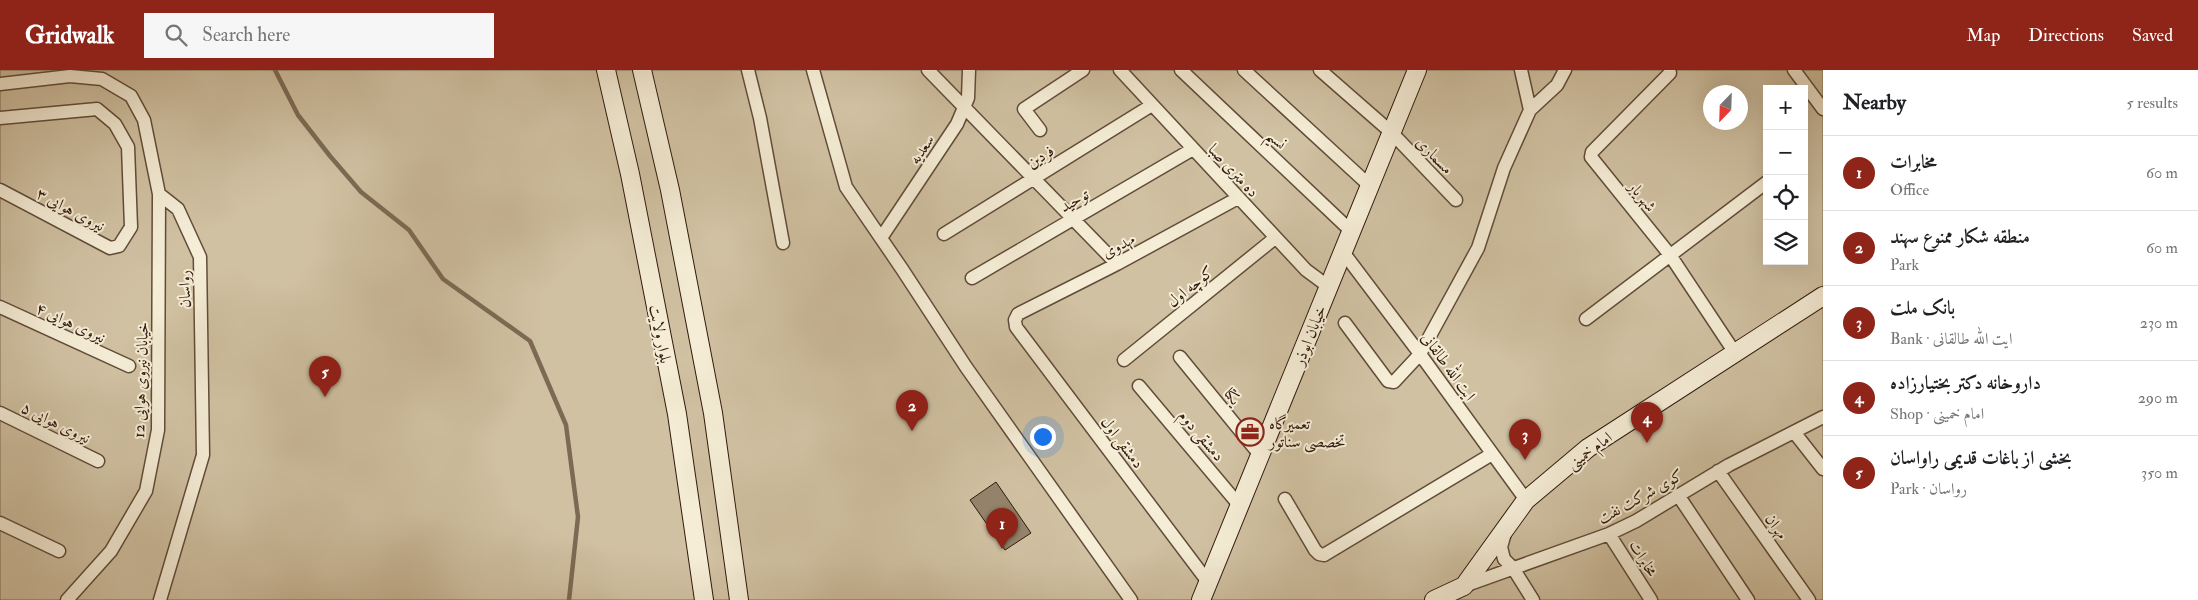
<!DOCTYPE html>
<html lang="en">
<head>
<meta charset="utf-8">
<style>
	body { margin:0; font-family:"IM FELL Double Pica",Amiri,serif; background:#f6f6f6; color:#202124 }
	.controls { position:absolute; right:15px; top:15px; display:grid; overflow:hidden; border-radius:0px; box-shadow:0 5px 20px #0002 }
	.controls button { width:45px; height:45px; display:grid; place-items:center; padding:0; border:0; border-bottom:1px solid #e0e0e0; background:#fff; color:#202124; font:25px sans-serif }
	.compass { position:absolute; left:1703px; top:15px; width:45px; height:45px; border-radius:50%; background:#fff; box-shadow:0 5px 20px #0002; rotate:203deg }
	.you { position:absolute; left:1042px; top:366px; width:18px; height:18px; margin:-12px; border:4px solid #fff; border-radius:50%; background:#1a73e8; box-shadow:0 0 0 8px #1a73e833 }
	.badge { display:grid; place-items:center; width:32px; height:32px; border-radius:50%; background:#8f2418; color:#fff; font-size:16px; font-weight:700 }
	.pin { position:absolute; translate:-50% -41px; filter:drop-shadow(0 1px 2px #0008) }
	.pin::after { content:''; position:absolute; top:26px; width:18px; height:15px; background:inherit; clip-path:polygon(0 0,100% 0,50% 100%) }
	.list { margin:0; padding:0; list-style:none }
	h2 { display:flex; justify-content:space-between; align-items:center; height:65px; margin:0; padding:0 20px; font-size:21px }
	h2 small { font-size:16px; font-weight:400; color:#757577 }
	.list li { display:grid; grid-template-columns:32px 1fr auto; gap:15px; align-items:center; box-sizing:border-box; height:75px; padding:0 20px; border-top:1px solid #e0e0e0 }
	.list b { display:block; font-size:19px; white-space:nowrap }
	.list p { margin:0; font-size:16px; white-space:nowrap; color:#757577 }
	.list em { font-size:16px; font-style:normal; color:#757577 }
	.icon { flex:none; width:28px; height:28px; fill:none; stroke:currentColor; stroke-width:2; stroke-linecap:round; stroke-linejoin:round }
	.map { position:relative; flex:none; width:1823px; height:530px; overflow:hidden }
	header { display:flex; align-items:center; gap:30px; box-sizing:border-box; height:70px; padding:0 25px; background:#8f2418; color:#fff }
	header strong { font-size:24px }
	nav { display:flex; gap:28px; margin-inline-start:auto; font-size:18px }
	.search { width:350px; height:45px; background:#f6f6f6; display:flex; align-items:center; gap:12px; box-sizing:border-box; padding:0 18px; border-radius:0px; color:#757577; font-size:19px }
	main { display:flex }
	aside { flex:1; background:#fff }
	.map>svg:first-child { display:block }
</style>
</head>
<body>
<header>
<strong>Gridwalk</strong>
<div class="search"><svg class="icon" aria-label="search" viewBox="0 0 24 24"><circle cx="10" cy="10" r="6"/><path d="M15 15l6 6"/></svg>Search here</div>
<nav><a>Map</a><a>Directions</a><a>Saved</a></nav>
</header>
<main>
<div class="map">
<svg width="1823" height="530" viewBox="0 0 1823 530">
	<rect width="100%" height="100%" fill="#f0e3c0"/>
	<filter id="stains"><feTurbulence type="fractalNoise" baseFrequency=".004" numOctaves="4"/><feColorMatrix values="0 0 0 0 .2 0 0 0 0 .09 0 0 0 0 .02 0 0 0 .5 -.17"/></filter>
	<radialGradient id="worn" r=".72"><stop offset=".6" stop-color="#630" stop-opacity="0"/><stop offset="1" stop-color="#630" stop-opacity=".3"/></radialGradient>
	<path fill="#d0c1a2" stroke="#806e58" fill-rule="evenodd" d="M0 0H1823V530H0ZM1767 19H1804V191H1767ZM1710 22H1740V52H1710Z"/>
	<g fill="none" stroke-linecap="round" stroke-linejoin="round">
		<path stroke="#7d6a54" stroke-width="4.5" d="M275 0 298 45 330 86 361 122 409 160 443 209 530 271 566 355 578 447 569 530"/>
	</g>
	<path fill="#94836b" stroke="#311a0e" d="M996 412 1031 463 1005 480 970 430Z"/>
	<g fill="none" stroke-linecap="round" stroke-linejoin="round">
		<g stroke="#614c3a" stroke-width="15">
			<path id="street" d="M748 0 760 48 783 173
				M813 0 846 117 902 199 966 297 1131 530
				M928 0 1117 194
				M1120 0 1306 200 1329 217
				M1181 0 1351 161
				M1244 0 1370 116
				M1320 0 1392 63 1456 130
				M1521 0 1530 40
				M1794 0 1823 39
				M1670 3 1592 82 1591 87 1670 185 1735 283
				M0 14 70 6 102 9 131 26 144 50 159 124 178 139 200 187 203 385 160 530
				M0 48 97 39 115 54 128 77 131 157 119 176 110 178 0 120
				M1040 60 1024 39 1083 0
				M944 164 1152 35
				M881 168 957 54 968 28 969 0
				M1343 182 1420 284 1526 430
				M972 208 1193 79
				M0 237 129 296
				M1586 249 1767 112
				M1345 253 1388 311 1394 312 1420 284 1478 178 1504 98 1530 40 1557 15 1565 0
				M1180 287 1260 385
				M1124 290 1275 168
				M1139 316 1239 435
				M0 343 98 391
				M1794 362 1823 399
				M1718 401 1809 530
				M1678 425 1748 530
				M1285 429 1315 480 1319 484 1324 485 1492 384
				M0 453 59 481
				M1505 463 1501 477 1504 489 1513 498 1533 530
				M1609 464 1651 530
				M1208 512 1016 257 1015 250 1018 244 1117 194 1238 128
				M1464 516 1609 464 1636 451 1729 395 1823 347
				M67 530 111 481 146 421 158 360 159 124"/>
		</g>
		<g stroke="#311a0e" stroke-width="20">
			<path id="secondary" d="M606 0 630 104 677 344 704 530
				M642 0 670 120 713 343 739 530
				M1201 530 1417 0
				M1434 530 1464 516 1526 430 1588 378 1823 226"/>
		</g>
		<use href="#street" stroke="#f5edd6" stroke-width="12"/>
		<use href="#secondary" stroke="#f5edd6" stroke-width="18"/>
	</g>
	<defs>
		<g id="office-ring" transform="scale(1.4375)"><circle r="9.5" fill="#f5edd6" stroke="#8f2418" stroke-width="1.5"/><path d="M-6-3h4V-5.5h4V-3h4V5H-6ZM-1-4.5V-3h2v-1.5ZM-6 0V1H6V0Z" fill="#8f2418"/></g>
	</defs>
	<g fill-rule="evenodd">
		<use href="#office-ring" x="1250" y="362"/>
	</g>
	<g text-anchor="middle" stroke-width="4" stroke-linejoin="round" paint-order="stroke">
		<g font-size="16" fill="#311a0e" stroke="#f5edd6">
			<text transform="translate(1277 69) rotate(43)" y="6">نسیم</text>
			<text transform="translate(921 79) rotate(-56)" y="6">سعدیه</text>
			<text transform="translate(1435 85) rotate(46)" y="6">مسماری</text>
			<text transform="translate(1040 86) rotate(-32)" y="6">فردین</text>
			<text transform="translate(1234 100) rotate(47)" y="6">ده متری صبا</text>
			<text transform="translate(1643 126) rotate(51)" y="6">شهریار</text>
			<text transform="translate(1074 130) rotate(-30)" y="6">توحید</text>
			<text transform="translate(71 139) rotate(28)" y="6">نیروی هوایی ۳</text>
			<text transform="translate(1118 175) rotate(-28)" y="6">مهدوی</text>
			<text transform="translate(1190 216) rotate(-39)" y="6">کوچه اول</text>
			<text transform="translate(184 219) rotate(-91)" y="6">رواسان</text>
			<text transform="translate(71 252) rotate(25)" y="6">نیروی هوایی ۴</text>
			<text transform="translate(661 264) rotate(79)" y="6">بلوار ولایت</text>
			<text transform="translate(1309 265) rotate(-68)" y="6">خیابان ابوذر</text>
			<text transform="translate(1449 296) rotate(54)" y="6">ایت الله طالقانی</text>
			<text transform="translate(140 310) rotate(-88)" y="6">خیابان نیروی هوایی 12</text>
			<text transform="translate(1233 326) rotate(51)" y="6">یکتا</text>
			<text transform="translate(56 352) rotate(26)" y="6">نیروی هوایی ۵</text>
			<text transform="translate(1202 365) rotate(50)" y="6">دمشقی دوم</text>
			<text transform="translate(1123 372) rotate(53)" y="6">دمشقی اول</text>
			<text transform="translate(1589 380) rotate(-36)" y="6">امام خمینی</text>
			<text transform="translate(1640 426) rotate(-29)" y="6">کوی شرکت نفت</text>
			<text transform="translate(1777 456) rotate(55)" y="6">مهران</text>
			<text transform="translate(1644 488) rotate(58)" y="6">مخابرات</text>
		</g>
		<g font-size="16" fill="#311a0e" stroke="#f5edd6" text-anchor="start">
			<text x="1269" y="359">تعمیرگاه<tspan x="1269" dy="18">تخصصی سناتور</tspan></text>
		</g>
	</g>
	<rect width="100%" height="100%" filter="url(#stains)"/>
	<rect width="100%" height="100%" fill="url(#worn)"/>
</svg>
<div class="controls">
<button>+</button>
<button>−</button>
<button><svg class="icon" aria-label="locate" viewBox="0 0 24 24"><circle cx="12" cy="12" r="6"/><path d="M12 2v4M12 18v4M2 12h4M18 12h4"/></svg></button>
<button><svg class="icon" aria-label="layers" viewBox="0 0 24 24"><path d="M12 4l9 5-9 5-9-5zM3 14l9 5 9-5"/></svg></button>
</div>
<svg class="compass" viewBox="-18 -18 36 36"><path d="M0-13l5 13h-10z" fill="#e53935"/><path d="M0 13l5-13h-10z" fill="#757577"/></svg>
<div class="you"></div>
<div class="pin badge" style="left:1002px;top:479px">1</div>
<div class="pin badge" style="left:912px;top:361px">2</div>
<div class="pin badge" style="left:1525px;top:390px">3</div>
<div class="pin badge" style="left:1647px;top:373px">4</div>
<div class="pin badge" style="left:325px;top:327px">5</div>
</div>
<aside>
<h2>Nearby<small>5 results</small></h2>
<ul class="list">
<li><span class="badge">1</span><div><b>مخابرات</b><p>Office</p></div><em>60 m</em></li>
<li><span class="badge">2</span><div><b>منطقه شکار ممنوع سهند</b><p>Park</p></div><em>60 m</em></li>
<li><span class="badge">3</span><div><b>بانک ملت</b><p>Bank · ایت الله طالقانی</p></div><em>230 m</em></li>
<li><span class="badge">4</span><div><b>داروخانه دکتر بختیارزاده</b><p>Shop · امام خمینی</p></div><em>290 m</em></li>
<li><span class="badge">5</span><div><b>بخشی از باغات قدیمی راواسان</b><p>Park · رواسان</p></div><em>350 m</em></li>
</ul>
</aside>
</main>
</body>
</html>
